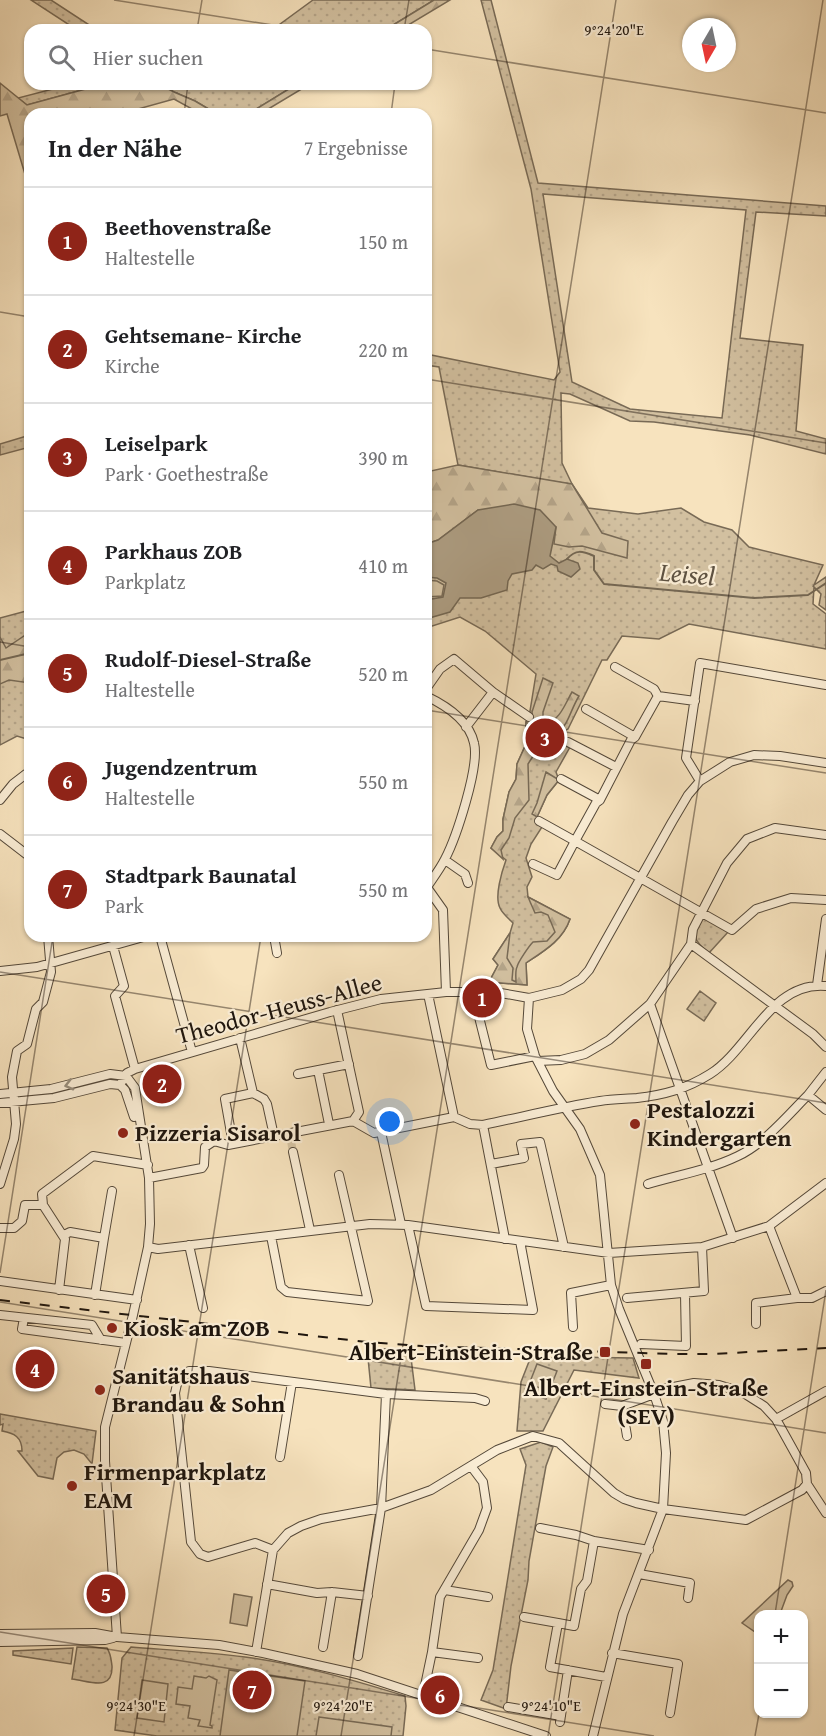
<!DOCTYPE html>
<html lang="de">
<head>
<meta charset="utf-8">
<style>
	body { margin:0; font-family:"Gentium Book Plus",serif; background:#f6f6f6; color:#202124 }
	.controls { position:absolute; right:18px; bottom:18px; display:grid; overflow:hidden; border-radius:12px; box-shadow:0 2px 4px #0004 }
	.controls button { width:54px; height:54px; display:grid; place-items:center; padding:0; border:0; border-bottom:2px solid #e0e0e0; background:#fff; color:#202124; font:30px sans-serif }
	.compass { position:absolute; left:682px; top:18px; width:54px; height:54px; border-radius:50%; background:#fff; box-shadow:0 2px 4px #0004; rotate:189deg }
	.you { position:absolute; left:390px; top:1122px; width:21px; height:21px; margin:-15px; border:4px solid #fff; border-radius:50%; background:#1a73e8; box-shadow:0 0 0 9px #1a73e833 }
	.badge { display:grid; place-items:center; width:39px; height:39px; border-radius:50%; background:#8f2418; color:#fff; font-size:20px; font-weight:700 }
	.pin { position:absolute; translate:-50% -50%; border:3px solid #fff; box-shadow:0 2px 6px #0006 }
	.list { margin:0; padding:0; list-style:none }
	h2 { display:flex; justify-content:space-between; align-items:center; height:78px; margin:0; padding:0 24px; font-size:26px }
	h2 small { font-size:20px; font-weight:400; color:#757577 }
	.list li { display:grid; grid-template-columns:39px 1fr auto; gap:18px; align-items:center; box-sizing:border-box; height:108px; padding:0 24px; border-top:2px solid #e0e0e0 }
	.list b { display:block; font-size:22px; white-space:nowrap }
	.list p { margin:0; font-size:20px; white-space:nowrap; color:#757577 }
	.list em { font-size:20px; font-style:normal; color:#757577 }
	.icon { flex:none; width:33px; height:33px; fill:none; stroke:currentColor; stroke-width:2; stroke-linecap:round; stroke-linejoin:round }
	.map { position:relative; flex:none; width:826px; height:1736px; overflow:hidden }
	.search { position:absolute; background:#fff; box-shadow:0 2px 4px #0004; left:24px; top:24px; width:408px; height:66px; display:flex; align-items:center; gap:15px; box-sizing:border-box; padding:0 21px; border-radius:18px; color:#757577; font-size:22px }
	.panel { position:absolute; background:#fff; box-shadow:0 2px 4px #0004; left:24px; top:108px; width:408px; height:834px; border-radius:18px }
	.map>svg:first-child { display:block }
</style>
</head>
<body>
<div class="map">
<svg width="826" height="1736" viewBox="0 0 826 1736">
	<defs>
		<pattern id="green-dots" width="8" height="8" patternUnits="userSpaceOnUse" patternTransform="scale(1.5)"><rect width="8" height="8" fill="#d2c0a0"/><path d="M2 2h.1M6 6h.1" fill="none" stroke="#b4a489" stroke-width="1.8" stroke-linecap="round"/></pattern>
		<pattern id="forest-firs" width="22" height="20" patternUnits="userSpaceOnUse" patternTransform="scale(1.5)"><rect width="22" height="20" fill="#d2c0a0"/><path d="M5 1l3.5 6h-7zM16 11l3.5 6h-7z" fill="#b4a489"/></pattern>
	</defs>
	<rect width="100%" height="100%" fill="#f7e3be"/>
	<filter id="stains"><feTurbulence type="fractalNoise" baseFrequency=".00333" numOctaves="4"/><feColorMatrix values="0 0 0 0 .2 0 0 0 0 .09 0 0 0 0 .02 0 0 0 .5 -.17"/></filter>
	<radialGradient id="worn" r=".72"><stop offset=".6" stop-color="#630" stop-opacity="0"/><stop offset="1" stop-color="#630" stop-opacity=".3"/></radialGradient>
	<path fill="url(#green-dots)" stroke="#786a56" stroke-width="1.5" fill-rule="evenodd" d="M31 0H51L97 30H77Z
		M313 0H434L385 30H272Z
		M481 0H491L538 183 826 206V216L756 212 740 338 803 345 796 431 826 439V454L750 435 654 422 630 421 570 394 561 393 562 463 572 484 588 508 638 514 681 508 704 522 732 530 749 547 823 565 814 585 826 577V610L819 605 821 594 814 587 813 604 826 614V649L689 624 659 639 622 636 607 660H602L568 729 561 733 570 747 556 772 559 780 547 795 537 817 542 827 531 844 526 858 532 877 527 887 528 897 570 919C563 940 544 951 526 963L527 985 489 982 498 965 493 959 510 933 513 923C509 919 502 913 500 908 494 897 502 871 506 860L491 848 497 837 503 831V819L509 792 516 779 517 764 526 744V722L529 717 536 674 485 631 460 617 426 628V499L569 484 458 465 439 367 426 365V354L554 380 560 372 531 189ZM543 194 746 210 722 418 630 409 572 382Z
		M72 84H104L27 105 18 98Z
		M159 84H297L248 114H217L195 101 174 92Z
		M30 435V447L0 455V444Z
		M30 610V740L17 736 0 745V618Z
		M703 918 708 919 729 931 709 953C694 941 690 935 703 918Z
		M700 991 716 1003 704 1021 687 1009Z
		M367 1348 410 1350 415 1390 371 1388Z
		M568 1357 633 1358 639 1378 574 1370 543 1431H517L521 1382 530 1359Z
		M0 1414 96 1431 92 1464 84 1454 74 1450 64 1452 57 1458 53 1479 38 1476 18 1451H22C22 1437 14 1433 2 1431L3 1424 0 1425Z
		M541 1442 553 1447 546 1466 529 1561 528 1580 511 1666 506 1709 481 1700 493 1670 526 1465 520 1449Z
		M77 1647 107 1648C111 1654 111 1659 112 1666 113 1692 90 1681 72 1679Z
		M131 1647C169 1650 207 1652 245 1657 299 1664 353 1680 405 1696L406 1706 403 1736H157L115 1730 122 1658Z
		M73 1648 71 1664 13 1655V1651Z"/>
	<path fill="url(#forest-firs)" stroke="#786a56" stroke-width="1.5" d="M434 0H450L400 30H385Z
		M0 83 27 105 104 84H159L174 92 195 101 217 114H201L174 99 120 114H30V191L7 114 0 116Z
		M297 84H310L260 114H248Z
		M458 465 572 484 602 533 628 541 627 558 582 546 569 547 554 544 556 527 478 510 438 540 426 544V472Z
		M426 580 437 581 444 585 442 596 426 597Z
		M30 632V683L9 680 0 684V637L6 648Z
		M543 678 553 683 543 712V719L546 724C560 720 565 704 572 692L579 696C565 719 566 748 533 720L532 712Z
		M526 722 540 732 534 744 535 753 528 764 529 800 515 818 509 838 501 850 503 859 491 848 497 837 503 831V819L509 792 516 779 517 764 526 744Z
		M546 772 559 780 547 795 537 817 532 814 537 803Z
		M528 897 570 919C563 940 544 951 526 963L527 985 489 982 498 965 493 959 510 933 507 958 513 968 512 980 516 982C516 977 515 971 517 967 518 962 529 946 533 942L547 941 555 932 548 915 541 912 535 913Z"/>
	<path fill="#d2c0a0" stroke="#786a56" stroke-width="1.5" d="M537 1364 557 1371 546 1399 526 1392Z
		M788 1580 792 1582 793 1586 787 1595 780 1614H758V1634L742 1623Z
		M234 1594 252 1597 247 1626 230 1623Z
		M229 1670 305 1681 297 1736H220Z
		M194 1676 206 1678 209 1676 217 1680 210 1725 212 1726V1728L198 1726 200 1720 188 1718 190 1706 176 1704 178 1687 192 1689Z
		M142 1680 168 1684 164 1722 137 1718Z
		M319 1717 392 1727 391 1736H316Z"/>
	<path fill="#ad9d82" stroke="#746753" stroke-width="1.5" d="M514 504 540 510 556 527 550 556 559 563 567 559 578 563 580 569 571 577 558 571 557 566 551 564 543 569 536 565 532 570 512 574 508 581 507 590 481 598H460L450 612 426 619V600L443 597 446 583 437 578 426 577V544L438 540 478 510Z"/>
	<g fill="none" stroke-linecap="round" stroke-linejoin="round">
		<path stroke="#746753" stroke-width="2" d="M567 559C576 549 582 551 594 556V570L604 584 754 598 808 595 826 583
			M0 660 30 653"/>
		<path stroke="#d6c4a3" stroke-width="8" stroke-dasharray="8 4" stroke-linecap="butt" d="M291 1141 293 1152"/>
		<g stroke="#544839" stroke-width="10">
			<path id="minor" d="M615 667 654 689 658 696
				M426 689 440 669 454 659 493 692 466 727
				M493 692 529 717
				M426 696C445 705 469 720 474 743 480 766 456 838 445 859 440 869 433 878 427 887
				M695 701 658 696 635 737 631 740 600 800 596 803 575 841 732 930 756 909 791 898 826 900
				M586 709 635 737
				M568 742 616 767
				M561 779 600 800
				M700 781 686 758 700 663 826 685
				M0 800 13 784 26 774
				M0 834 30 857
				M445 860 465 874 468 883
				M533 864 557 875 575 841 539 821
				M426 886 443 910 446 992
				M160 936 192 1052
				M274 936 277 953
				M691 944 813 1034 826 1047
				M113 946 124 986 115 996 135 1069
				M0 971 37 967 147 936
				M817 985 826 919
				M428 994 454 1117
				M529 998 527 1029 535 1056 553 1091 580 1129 600 1175 611 1285 619 1309 654 1394 663 1421 666 1453 663 1509 623 1614 593 1736
				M650 1004 733 1238
				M337 1010 359 1112 353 1121
				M479 1017 491 1065 535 1056
				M240 1038 253 1093 264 1099 267 1104 274 1136
				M538 1061 561 1060 585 1054 609 1040 650 1004 691 944 693 929 727 863 747 839 775 828 826 835
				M318 1070 329 1124
				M826 1072 808 1095 826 1110
				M298 1074 349 1064
				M120 1085 127 1073 135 1069 330 1012 381 999 446 992H495L529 998 562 990 581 979 589 970 672 822 688 795 700 781 730 762 754 755 780 756 826 763
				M120 1085 125 1090 134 1117
				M0 1094 51 1089 110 1074 126 1076 135 1088 149 1178 150 1224 148 1247 133 1315 105 1427V1461L117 1637
				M0 1103 54 1098 110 1084 120 1085
				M483 1125 505 1239
				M381 1132 401 1224
				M233 1144 225 1099 253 1093
				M293 1152 310 1230
				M491 1164 524 1158 521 1144 540 1142 564 1247
				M149 1178 202 1168 204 1165 205 1147 214 1141 228 1145 353 1121 374 1133 454 1117 470 1124 483 1125C522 1117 561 1107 600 1101 612 1099 624 1099 637 1098 664 1095 686 1089 710 1074 750 1049 771 981 826 986
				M0 1184 14 1139 16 1124 12 1077 17 1051 27 1044 36 1009 43 1002 51 972 48 936
				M648 1184C678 1175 709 1170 738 1156 764 1144 788 1115 808 1095
				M43 1205 65 1239 59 1290
				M408 1225 426 1306 533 1310 520 1241
				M0 1228H14L22 1221 25 1205H43L42 1194 93 1156 148 1165
				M64 1235 70 1232 104 1238 112 1191
				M271 1236 281 1287 287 1292 368 1301 339 1175
				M189 1245 203 1308
				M148 1247 158 1249 370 1224 408 1225 609 1253 702 1247 769 1226 826 1183
				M0 1281 137 1300
				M95 1295 104 1238
				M627 1298 704 1291 702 1247
				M797 1298H812L826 1291
				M0 1315 92 1325 101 1340
				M24 1318 22 1329 126 1343
				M756 1324V1303L797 1298 769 1226
				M573 1327 571 1293 611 1285
				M641 1344 686 1346 685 1294
				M605 1404 622 1406
				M776 1419 826 1391
				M627 1436 622 1406 654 1394
				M280 1457 292 1382
				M807 1484 826 1513
				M540 1528 576 1535 594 1541
				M273 1550 255 1543 208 1557 200 1554 191 1542 175 1393 177 1384 189 1371H209L386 1394 475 1398 485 1401
				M639 1574 690 1583 688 1598
				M267 1584 317 1593 332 1592 368 1596
				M445 1590 488 1597
				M524 1617 558 1623
				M0 1634 95 1633 117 1637 219 1645 263 1653 357 1674 546 1736
				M0 1642 105 1640 113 1638
				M323 1647 332 1592
				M256 1652 273 1550 288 1533 301 1526 321 1519 381 1508 431 1490 497 1450 533 1436 559 1443 614 1493 624 1499 636 1503 663 1509 746 1520 802 1490 807 1484 806 1473 776 1419 764 1406 742 1392 719 1385 694 1383 653 1391
				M432 1652 478 1658
				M612 1653 678 1664 670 1713
				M358 1656 381 1508 386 1394
				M606 1677 550 1667 558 1623 574 1626 581 1589 587 1581 594 1541 649 1550
				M423 1695 432 1652 440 1597 479 1530 487 1508 483 1482 471 1466
				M508 1707 561 1716
				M560 1722 568 1670"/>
		</g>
		<use href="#minor" stroke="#faedd5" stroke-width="8"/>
		<path stroke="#1e150d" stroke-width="2" stroke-dasharray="10 10" stroke-linecap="butt" d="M0 1300 367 1342 422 1346 674 1354H711L826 1348"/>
	</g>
	<defs><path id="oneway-chevron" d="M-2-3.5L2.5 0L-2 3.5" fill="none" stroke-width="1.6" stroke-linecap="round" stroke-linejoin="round" transform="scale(1.5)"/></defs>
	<use stroke="#978c7b" href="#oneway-chevron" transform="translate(69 1085) rotate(166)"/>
	<path fill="none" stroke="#1e150d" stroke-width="1.5" stroke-opacity="0.45" d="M114 0 304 30M197 30 202 0M404 30 409 0M426 49 826 113M184 114 188 84M391 114 395 84M0 312 30 317M426 379 826 443M0 642 30 647M426 710 826 773M0 972 826 1103M0 1273 53 936M0 1302 826 1433M775 1614 826 1290M0 1632 654 1736M134 1736 261 936M341 1736 616 0M548 1736 823 0M755 1736 759 1714"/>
	<g fill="#8f2418" stroke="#faedd5" stroke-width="2">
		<circle cx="635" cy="1124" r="6"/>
		<circle cx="123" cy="1133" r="6"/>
		<circle cx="112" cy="1328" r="6"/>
		<rect x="599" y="1346" width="12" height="12" rx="3"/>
		<rect x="640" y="1358" width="12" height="12" rx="3"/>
		<circle cx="100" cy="1390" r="6"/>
		<circle cx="72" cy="1486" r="6"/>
	</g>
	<g text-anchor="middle" stroke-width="4.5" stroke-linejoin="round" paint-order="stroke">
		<g font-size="24" fill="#1e150d" stroke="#faedd5">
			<text transform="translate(279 1009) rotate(-15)" y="8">Theodor-Heuss-Allee</text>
		</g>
		<g font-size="24" font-weight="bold" fill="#1e150d" stroke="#faedd5" text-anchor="start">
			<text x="647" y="1118">Pestalozzi<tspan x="647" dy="28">Kindergarten</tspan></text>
			<text x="135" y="1141">Pizzeria Sisarol</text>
			<text x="124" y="1336">Kiosk am ZOB</text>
			<text x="593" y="1360" text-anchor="end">Albert-Einstein-Straße</text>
			<text x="112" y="1384">Sanitätshaus<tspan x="112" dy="28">Brandau &amp; Sohn</tspan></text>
			<text x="646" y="1396" text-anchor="middle">Albert-Einstein-Straße<tspan x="646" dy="28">(SEV)</tspan></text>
			<text x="84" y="1480">Firmenparkplatz<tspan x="84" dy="28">EAM</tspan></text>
		</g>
		<g font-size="26" font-style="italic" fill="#5e5242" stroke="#faedd5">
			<text transform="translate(687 574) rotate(5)" y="9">Leisel</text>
		</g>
	</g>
	<g font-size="15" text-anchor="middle" fill="#1e150d" stroke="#faedd5" stroke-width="4.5" stroke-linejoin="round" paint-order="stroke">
		<text x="614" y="35">9°24'20"E</text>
		<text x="136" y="1711">9°24'30"E</text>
		<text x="343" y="1711">9°24'20"E</text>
		<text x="551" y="1711">9°24'10"E</text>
	</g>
	<rect width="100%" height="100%" filter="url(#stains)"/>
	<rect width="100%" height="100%" fill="url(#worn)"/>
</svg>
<div class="controls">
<button>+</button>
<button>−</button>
</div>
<svg class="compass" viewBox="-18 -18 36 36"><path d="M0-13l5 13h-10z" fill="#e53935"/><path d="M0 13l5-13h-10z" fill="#757577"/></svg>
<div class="you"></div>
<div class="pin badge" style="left:482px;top:998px">1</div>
<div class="pin badge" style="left:162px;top:1084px">2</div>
<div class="pin badge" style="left:545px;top:738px">3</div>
<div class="pin badge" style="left:35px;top:1369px">4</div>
<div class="pin badge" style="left:106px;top:1594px">5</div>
<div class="pin badge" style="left:440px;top:1695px">6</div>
<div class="pin badge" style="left:252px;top:1690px">7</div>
<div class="search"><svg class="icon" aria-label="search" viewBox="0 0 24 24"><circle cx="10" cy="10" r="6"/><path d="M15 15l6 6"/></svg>Hier suchen</div>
<section class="panel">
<h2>In der Nähe<small>7 Ergebnisse</small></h2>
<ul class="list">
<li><span class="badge">1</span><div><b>Beethovenstraße</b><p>Haltestelle</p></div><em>150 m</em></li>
<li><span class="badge">2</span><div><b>Gehtsemane- Kirche</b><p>Kirche</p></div><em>220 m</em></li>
<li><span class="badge">3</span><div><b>Leiselpark</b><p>Park · Goethestraße</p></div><em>390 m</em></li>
<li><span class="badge">4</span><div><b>Parkhaus ZOB</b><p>Parkplatz</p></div><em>410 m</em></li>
<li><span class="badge">5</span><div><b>Rudolf-Diesel-Straße</b><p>Haltestelle</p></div><em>520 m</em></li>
<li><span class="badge">6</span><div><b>Jugendzentrum</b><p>Haltestelle</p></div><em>550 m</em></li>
<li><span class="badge">7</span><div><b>Stadtpark Baunatal</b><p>Park</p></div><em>550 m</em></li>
</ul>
</section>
</div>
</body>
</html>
